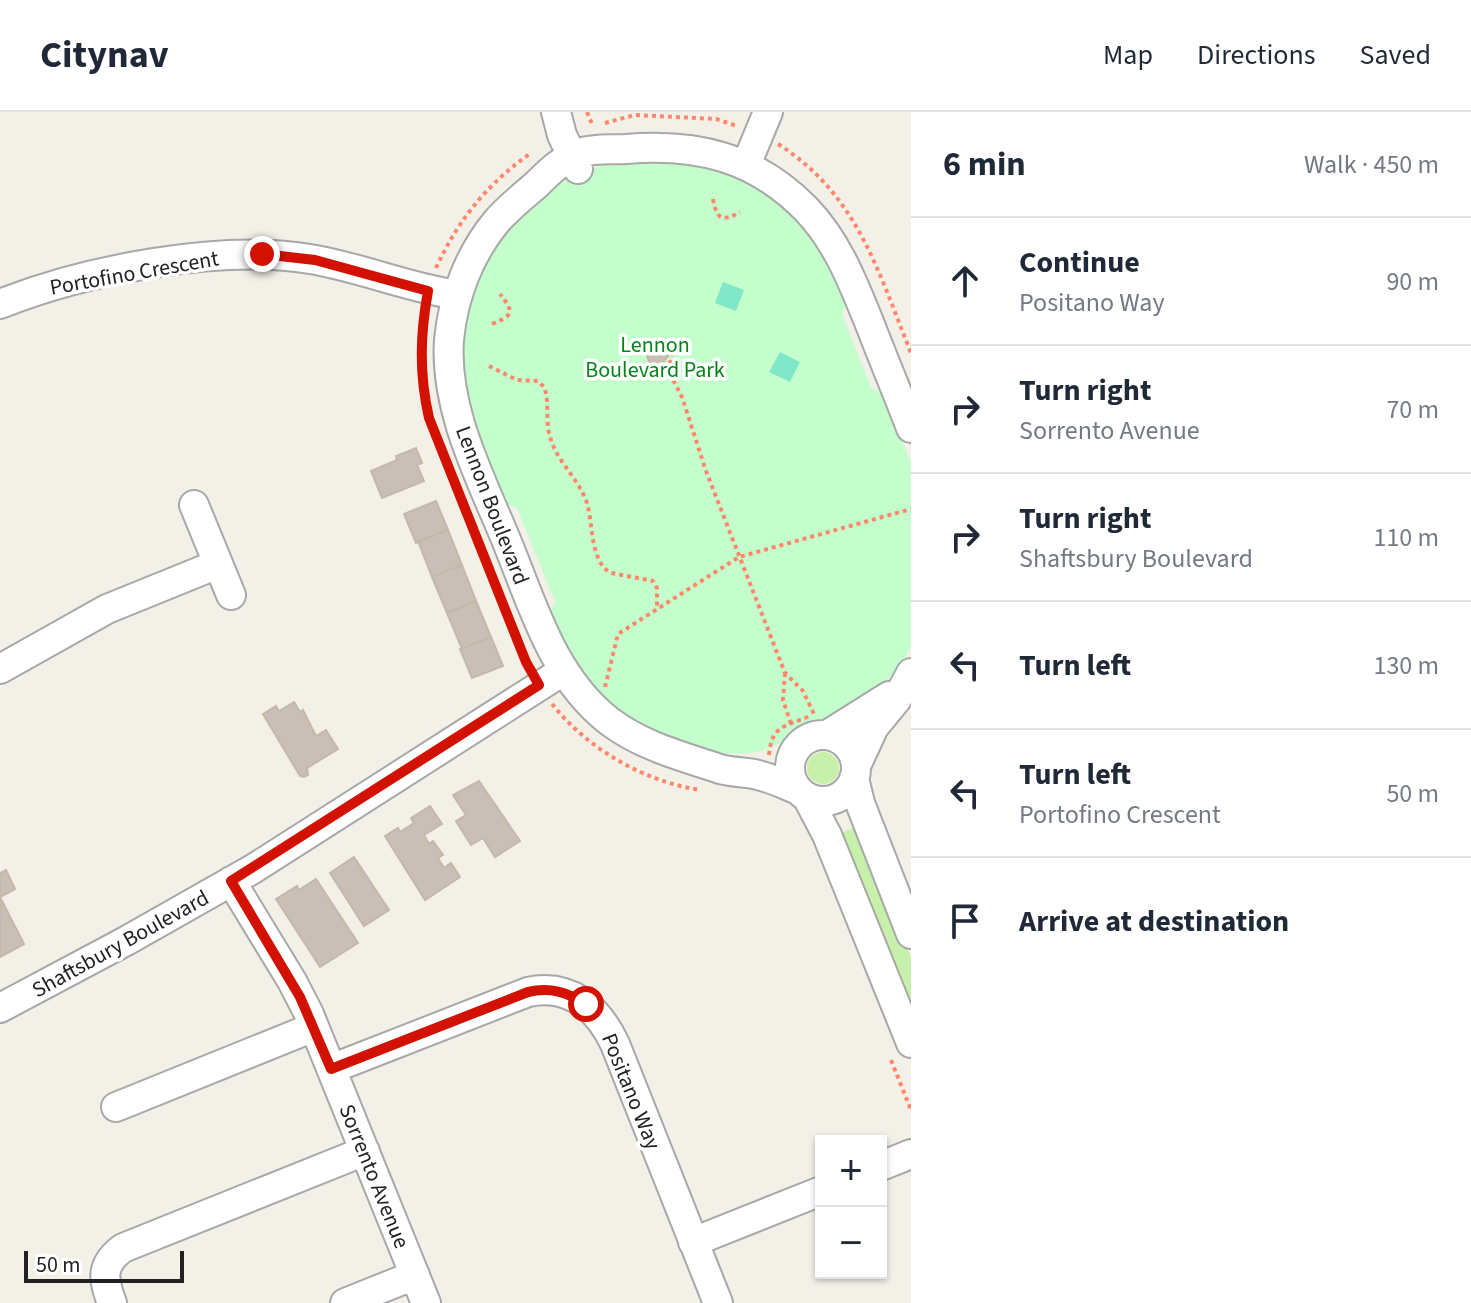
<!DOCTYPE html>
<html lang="en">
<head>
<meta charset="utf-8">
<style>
	body { margin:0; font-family:"Source Sans 3",sans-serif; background:#f2f2f3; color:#1f2937 }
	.controls { position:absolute; right:24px; bottom:24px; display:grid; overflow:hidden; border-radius:0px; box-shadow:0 2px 6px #0004 }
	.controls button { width:72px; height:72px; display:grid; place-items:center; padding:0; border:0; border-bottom:2px solid #e0e1e3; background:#fff; color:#1f2937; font:40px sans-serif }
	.scale { position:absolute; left:24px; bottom:20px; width:160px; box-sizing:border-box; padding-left:8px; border:4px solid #212121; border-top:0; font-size:22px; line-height:28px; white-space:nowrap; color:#212121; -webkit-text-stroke:6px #fff; paint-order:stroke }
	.stop { position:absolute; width:24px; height:24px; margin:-18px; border:6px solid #d31100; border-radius:50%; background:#fff }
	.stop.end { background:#d31100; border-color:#fff; box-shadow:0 2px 8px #0008 }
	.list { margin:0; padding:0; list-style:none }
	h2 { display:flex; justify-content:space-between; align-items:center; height:104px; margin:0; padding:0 32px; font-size:34px }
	h2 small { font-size:26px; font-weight:400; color:#747a83 }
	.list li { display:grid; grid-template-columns:52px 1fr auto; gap:24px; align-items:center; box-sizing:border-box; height:128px; padding:0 32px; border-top:2px solid #e0e1e3 }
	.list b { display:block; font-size:30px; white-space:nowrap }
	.list p { margin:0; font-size:26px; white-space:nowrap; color:#747a83 }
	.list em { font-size:26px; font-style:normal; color:#747a83 }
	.icon { flex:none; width:44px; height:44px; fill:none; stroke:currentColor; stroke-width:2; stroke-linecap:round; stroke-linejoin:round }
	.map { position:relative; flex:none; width:911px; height:1191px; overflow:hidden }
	header { display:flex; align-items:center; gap:48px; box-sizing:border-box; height:112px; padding:0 40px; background:#fff; border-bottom:2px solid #e0e1e3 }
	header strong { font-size:38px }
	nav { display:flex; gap:44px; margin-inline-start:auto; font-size:28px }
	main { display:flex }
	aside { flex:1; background:#fff }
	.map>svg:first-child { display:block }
</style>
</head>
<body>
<header>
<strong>Citynav</strong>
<nav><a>Map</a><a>Directions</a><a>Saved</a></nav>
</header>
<main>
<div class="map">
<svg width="911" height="1191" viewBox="0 0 911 1191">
	<rect width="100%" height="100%" fill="#f2f0e7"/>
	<path fill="#c7f0aa" d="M807 656a16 16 0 1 1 32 0a16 16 0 1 1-32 0Z
		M859 713 911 845V890L907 887 837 723Z"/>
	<path fill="#c3fecc" d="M673 47 724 58 768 81 798 107 828 148 847 192 842 202 871 276 883 281 911 351V535C892 570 861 595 826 612 820 615 814 614 808 617 793 623 780 633 764 638 704 655 621 611 584 565 569 546 559 523 550 501L555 490 517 396 507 393C489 348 466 303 462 254 454 167 518 79 601 54 624 48 649 48 673 47Z"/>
	<path fill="#80e7c8" d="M723 170 744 178 736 199 715 191Z
		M780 240 800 250 790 270 769 260Z"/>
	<path fill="#c8bfb6" stroke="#c6b8a8" stroke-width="2" d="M653 232 664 234 668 244 661 253 650 252 646 241Z
		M416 336 422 351 417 353 424 369 382 386 371 359 397 348 396 344Z
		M436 389 448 418 416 431 404 402Z
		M448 418 462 453 432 465 418 429Z
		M462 453 476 489 447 501 432 465Z
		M476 489 491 525 462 537 447 501Z
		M491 525 503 554 472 566 460 537Z
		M294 590 300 600 303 598 316 624 326 618 338 637 307 656 308 663 304 665 300 664 263 602 276 594 279 599Z
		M479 669 520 729 495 745 483 726 471 733 456 709 466 703 453 683Z
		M430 694 442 712 424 723 429 732 433 729 443 743 438 746 444 756 451 751 460 765 425 788 385 724 398 716 400 720 414 711 411 706Z
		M354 745 389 798 364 814 330 761Z
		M6 758 15 777 0 785 24 832 0 845V761Z
		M316 767 358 831 320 855 276 787 297 774 299 778Z"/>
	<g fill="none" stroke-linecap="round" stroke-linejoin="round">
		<g stroke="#a8a8a8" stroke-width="32">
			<path id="minor" d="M556 0 562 23 578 57
				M746 53 768 0
				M0 192C85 158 220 132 310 147 360 155 408 176 458 183
				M194 393 231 483
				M0 557 107 497 218 452
				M827 623 889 584
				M790 656a33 33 0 1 1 66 0a33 33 0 1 1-66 0Z
				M856 654 874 615 897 587 911 561
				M854 666 860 691 911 822
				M798 678C784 672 769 665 754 662 743 660 731 660 720 657 681 644 642 634 609 609 554 566 534 497 509 435 483 370 444 300 449 228 453 185 469 143 496 110 508 96 522 85 536 73 549 60 561 48 579 41 595 36 610 38 626 37 696 31 755 45 806 97 838 130 854 173 871 215 884 249 898 282 911 316
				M807 685 827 723 911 931
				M231 769 292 869 309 902 426 1191
				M0 896 126 829 253 757 563 559
				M331 957 528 880C570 871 598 896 615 932L718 1191
				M116 995 314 915
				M881 1054 911 1042
				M693 1130 821 1079
				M112 1191C103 1167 100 1153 123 1136L365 1039
				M345 1191 415 1163"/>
		</g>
		<path stroke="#ff876c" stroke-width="4" stroke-dasharray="4 4" stroke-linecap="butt" d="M587 0 592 12
			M605 11 635 3 716 7 737 14
			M778 32C857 82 878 159 911 241
			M713 87C717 108 722 110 740 100
			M436 156C458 108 488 71 531 41
			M424 199C415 249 425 300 444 347
			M492 212C513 203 515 201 500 182
			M662 228 672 239 671 249 666 254 682 285 706 359 785 561 803 579 814 602
			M489 254 517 268 538 269 544 275C550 290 545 309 550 325 557 350 579 367 587 391 593 411 590 450 611 461L653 469 657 476V497
			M465 399 528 554
			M785 561 783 588 791 612
			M605 575 618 522 739 445 911 397
			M552 592C588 637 643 669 700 678
			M769 643C772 613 784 615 810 604
			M891 948 911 998"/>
		<use href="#minor" stroke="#fff" stroke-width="28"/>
	</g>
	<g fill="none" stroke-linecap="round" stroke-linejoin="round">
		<path stroke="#d31100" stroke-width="10" d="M262 142 315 148 428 179C420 223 419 262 429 306L526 550 539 573 231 769 300 885 331 957 528 880C550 875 567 880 586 892"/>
	</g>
	<g text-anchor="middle" stroke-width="7" stroke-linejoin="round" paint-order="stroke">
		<g font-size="22" fill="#212121" stroke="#fff">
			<text transform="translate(134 160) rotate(-10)" y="8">Portofino Crescent</text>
			<text transform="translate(493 393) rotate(69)" y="8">Lennon Boulevard</text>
			<text transform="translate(120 831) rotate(-29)" y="8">Shaftsbury Boulevard</text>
			<text transform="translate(632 979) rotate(68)" y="8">Positano Way</text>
			<text transform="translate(375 1064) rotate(68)" y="8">Sorrento Avenue</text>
		</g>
		<g font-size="22" fill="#038619" stroke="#fff">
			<text x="655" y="240">Lennon<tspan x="655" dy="25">Boulevard Park</tspan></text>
		</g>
	</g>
</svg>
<div class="controls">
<button>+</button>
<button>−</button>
</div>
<div class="scale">50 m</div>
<div class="stop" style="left:586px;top:892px"></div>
<div class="stop end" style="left:262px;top:142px"></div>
</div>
<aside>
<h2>6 min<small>Walk · 450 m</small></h2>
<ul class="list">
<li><svg class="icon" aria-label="ahead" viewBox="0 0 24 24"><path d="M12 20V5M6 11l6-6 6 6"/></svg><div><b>Continue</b><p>Positano Way</p></div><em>90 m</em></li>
<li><svg class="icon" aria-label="right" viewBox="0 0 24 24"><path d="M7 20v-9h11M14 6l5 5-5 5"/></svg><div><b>Turn right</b><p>Sorrento Avenue</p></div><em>70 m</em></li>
<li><svg class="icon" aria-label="right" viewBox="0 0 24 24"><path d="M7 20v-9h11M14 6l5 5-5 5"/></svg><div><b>Turn right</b><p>Shaftsbury Boulevard</p></div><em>110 m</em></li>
<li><svg class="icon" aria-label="left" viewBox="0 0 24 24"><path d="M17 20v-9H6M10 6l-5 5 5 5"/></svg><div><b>Turn left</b></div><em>130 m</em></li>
<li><svg class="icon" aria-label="left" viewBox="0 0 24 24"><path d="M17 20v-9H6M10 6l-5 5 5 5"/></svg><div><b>Turn left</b><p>Portofino Crescent</p></div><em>50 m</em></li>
<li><svg class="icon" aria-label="arrive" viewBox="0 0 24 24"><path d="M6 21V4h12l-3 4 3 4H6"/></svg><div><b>Arrive at destination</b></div></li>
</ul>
</aside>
</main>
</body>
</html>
